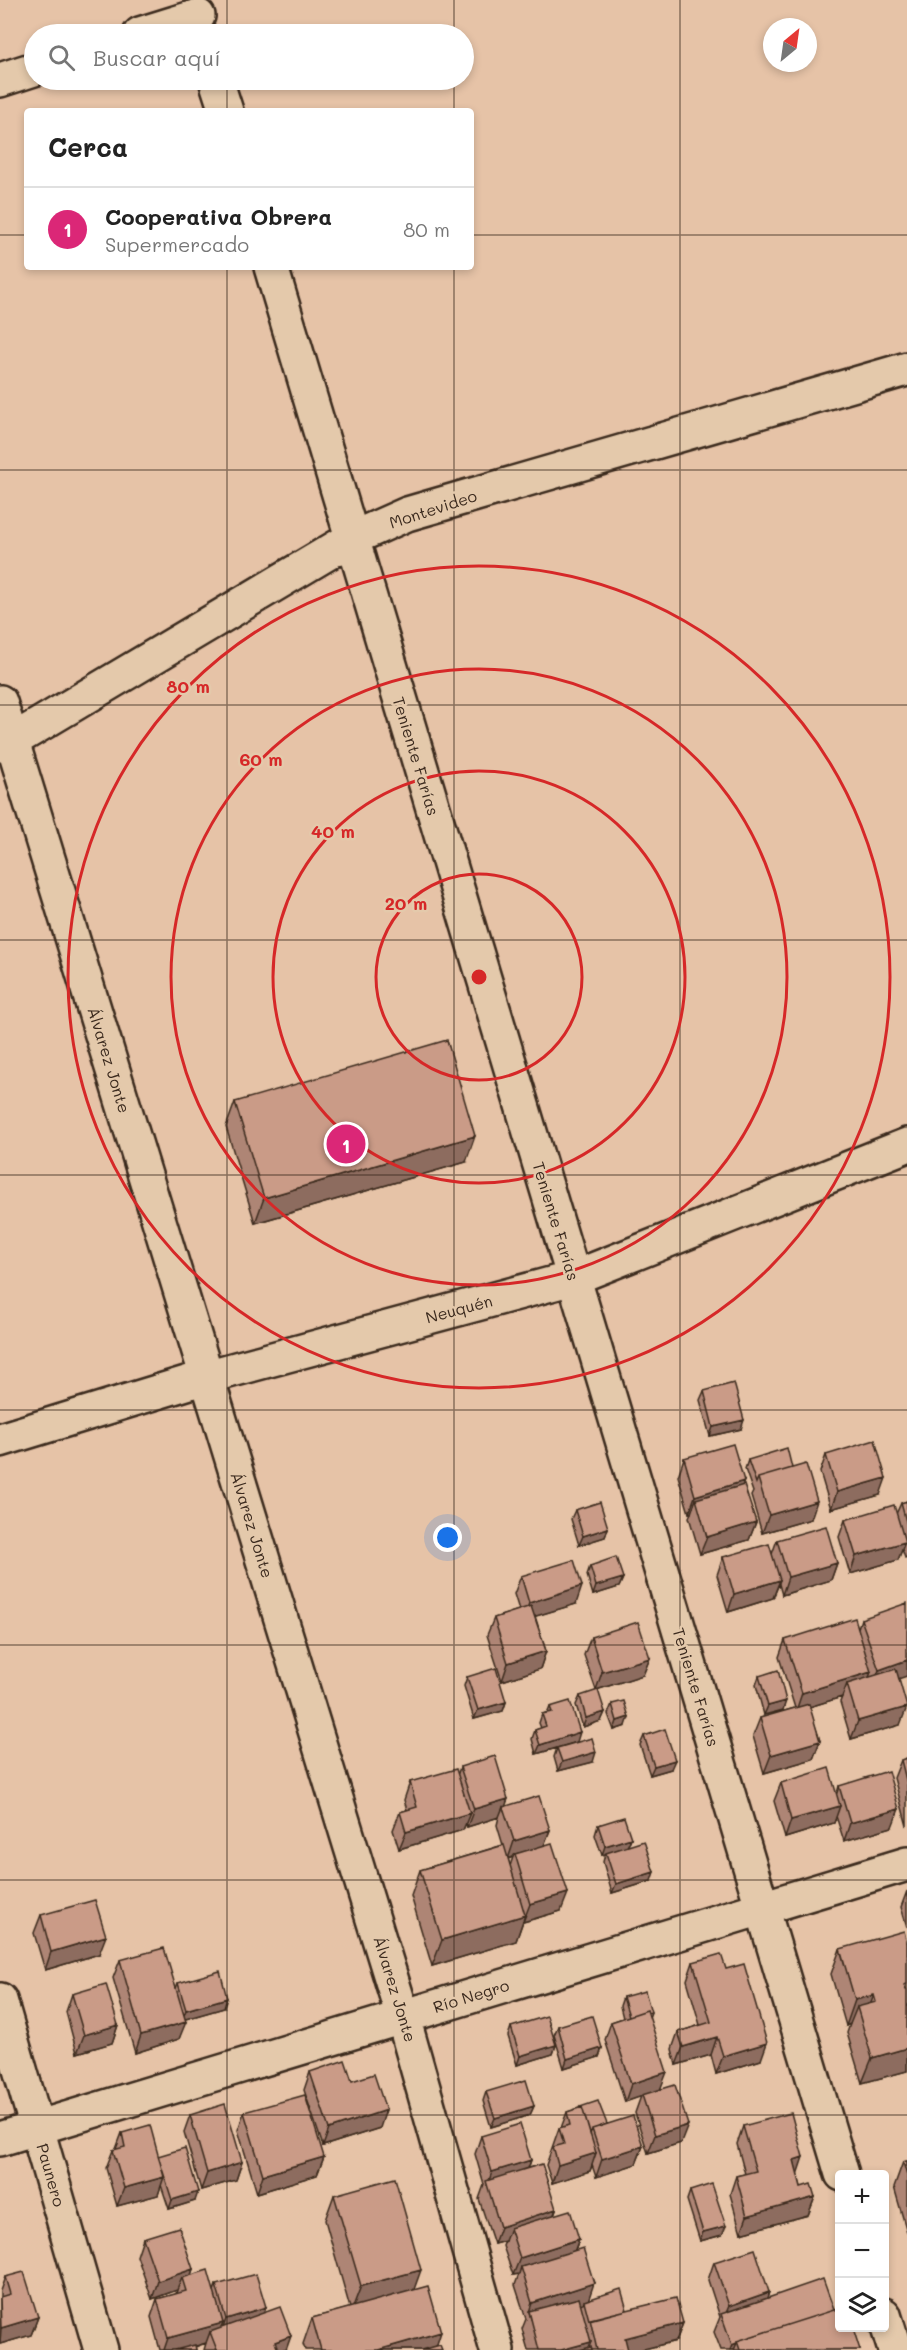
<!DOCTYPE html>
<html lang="es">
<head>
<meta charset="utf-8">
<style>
	body { margin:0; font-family:Mali,sans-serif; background:#f6f6f6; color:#222 }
	.controls { position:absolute; right:18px; bottom:18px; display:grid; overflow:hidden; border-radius:6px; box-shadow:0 3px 9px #0003 }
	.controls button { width:54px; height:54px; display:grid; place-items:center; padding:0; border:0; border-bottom:2px solid #e0e0e0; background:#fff; color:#222; font:30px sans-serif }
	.compass { position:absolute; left:763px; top:18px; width:54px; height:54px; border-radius:50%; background:#fff; box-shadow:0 3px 9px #0003; rotate:29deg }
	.you { position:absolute; left:448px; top:1538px; width:21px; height:21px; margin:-15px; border:4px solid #fff; border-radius:50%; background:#1a73e8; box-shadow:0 0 0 9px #1a73e833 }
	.badge { display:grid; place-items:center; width:39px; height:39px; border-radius:50%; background:#db2777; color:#fff; font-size:20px; font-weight:700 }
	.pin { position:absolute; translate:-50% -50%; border:3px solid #fff; box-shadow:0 2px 6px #0006 }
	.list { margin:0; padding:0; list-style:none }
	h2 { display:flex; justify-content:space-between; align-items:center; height:78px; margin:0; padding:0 24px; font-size:26px }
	h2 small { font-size:20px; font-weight:400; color:#767676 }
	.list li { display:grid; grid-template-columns:39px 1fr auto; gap:18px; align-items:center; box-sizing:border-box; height:84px; padding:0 24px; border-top:2px solid #e0e0e0 }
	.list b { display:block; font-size:22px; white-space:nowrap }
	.list p { margin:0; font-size:20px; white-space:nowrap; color:#767676 }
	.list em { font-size:20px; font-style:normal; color:#767676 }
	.icon { flex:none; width:33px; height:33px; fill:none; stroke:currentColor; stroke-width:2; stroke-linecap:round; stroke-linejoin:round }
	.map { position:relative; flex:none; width:907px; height:2350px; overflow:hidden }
	.search { position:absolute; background:#fff; box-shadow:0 3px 9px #0003; left:24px; top:24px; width:450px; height:66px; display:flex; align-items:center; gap:15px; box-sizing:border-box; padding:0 21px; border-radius:33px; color:#767676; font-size:22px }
	.panel { position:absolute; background:#fff; box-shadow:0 3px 9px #0003; left:24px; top:108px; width:450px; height:162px; border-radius:6px }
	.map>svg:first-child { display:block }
</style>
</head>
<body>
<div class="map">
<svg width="907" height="2350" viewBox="0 0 907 2350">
	<rect width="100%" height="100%" fill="#e6c3a7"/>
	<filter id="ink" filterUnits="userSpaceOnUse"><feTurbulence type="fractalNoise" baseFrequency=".0167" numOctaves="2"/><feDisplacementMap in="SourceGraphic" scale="12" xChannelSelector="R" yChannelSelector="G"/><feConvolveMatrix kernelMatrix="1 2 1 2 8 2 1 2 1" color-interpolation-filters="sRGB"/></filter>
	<g filter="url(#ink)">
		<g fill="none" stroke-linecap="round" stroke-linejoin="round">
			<g stroke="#3b2a1e" stroke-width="38">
				<path id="minor" d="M140 34 198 16
					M0 80 34 69
					M216 80 226 111
					M271 267 842 2174
					M0 702 403 2017 497 2350
					M0 745 12 741 351 539 407 514 907 369
					M0 1440 206 1377 573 1278 907 1145
					M0 2000 101 2350
					M0 2139 907 1864
					M884 2315 895 2350"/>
			</g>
			<use href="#minor" stroke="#e4c9ab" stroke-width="33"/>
		</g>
		<path fill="#ae8574" stroke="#3b2a1e" stroke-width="1.5" fill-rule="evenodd" d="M235 1102 466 1162 255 1223 226 1127Z
			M704 1391 741 1429 710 1436 700 1400Z
			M826 1455 880 1495 831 1509 820 1472Z
			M684 1458 744 1481 742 1486 756 1522 749 1540 700 1554 689 1517 691 1513H689L678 1476Z
			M748 1460 792 1468 811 1519 762 1533 751 1496 753 1492 745 1469Z
			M907 1501V1557L905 1558 902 1549 898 1560 850 1574 839 1537 845 1520 896 1514 901 1503Z
			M575 1510 608 1528 605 1537 579 1545 571 1519Z
			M777 1540 837 1563 831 1580 782 1595 779 1584 773 1598 728 1612 717 1575 723 1557 772 1554Z
			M590 1566 623 1578 619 1587 593 1595 587 1575Z
			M521 1576 576 1604 535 1616 546 1651 540 1669 502 1681 487 1635 494 1618 519 1610 514 1594Z
			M861 1619 898 1678 900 1725 851 1739 840 1702 842 1697 809 1707 820 1741 813 1759 764 1773 753 1736 760 1718 795 1708 779 1657 785 1640 858 1628Z
			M591 1637 650 1658 643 1675 596 1690 584 1655Z
			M759 1676 783 1710 764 1715 756 1685Z
			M467 1677 506 1702 503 1711 474 1719 464 1686Z
			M580 1696 605 1712 601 1721 583 1727 576 1705Z
			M612 1704 626 1726 614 1730 608 1714Z
			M550 1707 577 1742 536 1754 532 1739 535 1730 541 1728 539 1723 542 1714 548 1712Z
			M644 1736 671 1769 650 1775 640 1745Z
			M557 1748 593 1762 558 1771 554 1757Z
			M907 1758V1826L894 1778 901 1760Z
			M460 1767 506 1806 550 1830 544 1845 561 1911 523 1922V1921L516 1941 432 1966 411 1896 420 1870 503 1845 497 1825 499 1817 467 1827 466 1823 463 1830 399 1849 393 1830 400 1812 407 1810 404 1800 410 1782 458 1773ZM513 1857 510 1866 508 1859Z
			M781 1783 837 1793 839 1786 892 1827 844 1841 836 1816 834 1823 785 1838 774 1801Z
			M598 1825 631 1838 628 1846 651 1881 612 1893 603 1862 605 1854 602 1855 595 1835Z
			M907 1891V1927L901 1907Z
			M41 1915 99 1954 45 1970 34 1933Z
			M907 1943V2071L862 2083 847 2033 850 2024 846 2026 831 1974 840 1949Z
			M120 1960 176 1988 178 1983 224 2008 185 2019 179 2039 135 2053 113 1978Z
			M693 1962 726 1969 761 2060 716 2074 711 2055 676 2065 672 2049 678 2032 700 2025 687 1980Z
			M72 1994 118 2025 112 2043 77 2053 66 2012Z
			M623 1997 651 2012 649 2018 661 2089 681 2143 648 2153 635 2113 641 2096 625 2102 605 2040 611 2022 623 2018 620 2006Z
			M558 2026 602 2048 599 2057 564 2068 554 2035Z
			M511 2027 556 2045 553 2054 517 2065 508 2036Z
			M310 2072 352 2081 380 2128 323 2146 304 2090Z
			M486 2092 534 2106 530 2115 491 2127 483 2101Z
			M580 2107 607 2124 643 2146 636 2164 596 2177 592 2165 590 2171 552 2183 546 2165 559 2128H561L567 2112 580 2108Z
			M244 2112 324 2157 317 2175 257 2193 238 2130Z
			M190 2115 242 2162 236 2180 201 2190 184 2132Z
			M743 2126 797 2173 801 2187 815 2197 808 2215 741 2233 730 2194 736 2176 745 2174 737 2144Z
			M122 2133 158 2156 195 2201 169 2209 161 2185 158 2195 117 2206 106 2168 113 2150 116 2149Z
			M481 2136 531 2160 528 2169 556 2209 554 2215 579 2239 575 2251 588 2299 627 2310 683 2323 676 2341 640 2350H528L522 2329 526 2319 515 2285 519 2274 513 2275 503 2246 505 2241 494 2244 479 2199 484 2185 475 2154Z
			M907 2161V2232L894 2187 903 2162Z
			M690 2191 722 2235 700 2241 687 2200Z
			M334 2195 414 2290 436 2346 442 2350H305L303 2344 312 2318 350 2308 325 2220Z
			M143 2238 193 2269 191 2275 214 2291 216 2285 266 2307 264 2313 286 2350H204L206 2343 195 2347 196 2350H160L151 2317 157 2299 176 2294 177 2290 152 2299 137 2256Z
			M714 2262 769 2292 767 2298 834 2310 860 2350H721L714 2332 720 2317 708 2280Z
			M5 2277 38 2317 31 2335 0 2344V2291Z"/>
		<path fill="#8d6c5e" stroke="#3b2a1e" stroke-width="1.5" d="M475 1136 466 1162 255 1223 264 1198Z
			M744 1420 741 1429 710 1436 713 1427Z
			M886 1478 880 1495 831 1509 837 1492Z
			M744 1481 737 1499H696L691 1513H689L695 1496Z
			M817 1501 811 1519 762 1533 769 1515Z
			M756 1522 749 1540 700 1554 707 1537Z
			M608 1528 605 1537 579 1545 583 1536Z
			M905 1542 898 1560 850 1574 856 1556Z
			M837 1563 831 1580 782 1595 788 1577Z
			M623 1578 619 1587 593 1595 596 1586Z
			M780 1580 773 1598 728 1612 734 1594Z
			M582 1586 576 1604 523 1620 529 1603Z
			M546 1651 540 1669 502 1681 508 1663Z
			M650 1658 643 1675 596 1690 602 1672Z
			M907 1660V1676L872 1688 879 1670Z
			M871 1672 865 1689 847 1684 842 1697 796 1711 802 1693Z
			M786 1701 783 1710 764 1715 768 1706Z
			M506 1702 503 1711 474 1719 478 1710Z
			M907 1707 900 1725 851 1739 858 1721Z
			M605 1712 601 1721 583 1727 586 1718Z
			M629 1717 626 1726 614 1730 617 1721Z
			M580 1732 577 1742 536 1754 540 1745Z
			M820 1741 813 1759 764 1773 771 1755Z
			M596 1752 593 1762 558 1771 562 1762Z
			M675 1760 671 1769 650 1775 654 1766Z
			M508 1799 504 1810 503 1807 499 1817 467 1827 474 1809Z
			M840 1806 834 1823 785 1838 791 1820Z
			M899 1809 892 1827 844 1841 850 1823Z
			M470 1813 463 1830 399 1849 406 1832Z
			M550 1830 543 1848 515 1854 513 1857 508 1859 514 1841Z
			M631 1838 627 1847 602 1855 605 1846Z
			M654 1872 651 1881 612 1893 616 1884Z
			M568 1893 561 1911 523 1922 530 1904Z
			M525 1915 516 1941 432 1966 442 1940Z
			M106 1936 99 1954 45 1970 51 1952Z
			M874 1995 864 2021 857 2007 850 2024 846 2026 855 2000Z
			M227 1998 224 2008 182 2020 186 2010Z
			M186 2022 179 2039 135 2053 141 2035Z
			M118 2025 112 2043 77 2053 84 2035Z
			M717 2037 711 2055 676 2065 683 2047Z
			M767 2043 761 2060 716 2074 723 2056Z
			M556 2045 553 2054 517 2065 520 2056Z
			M602 2048 599 2057 564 2068 567 2059Z
			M907 2048V2071L862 2083 872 2058Z
			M667 2072 660 2090 625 2102 631 2084Z
			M534 2106 530 2115 491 2127 495 2118Z
			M386 2110 380 2128 323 2146 329 2129Z
			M688 2125 681 2143 648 2153 655 2135Z
			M643 2146 636 2164 596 2177 602 2159Z
			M596 2153 590 2171 552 2183 558 2165Z
			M324 2157 317 2175 257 2193 263 2175Z
			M803 2157 797 2175 794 2160Z
			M531 2160 525 2177 487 2186 492 2172Z
			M242 2162 236 2180 201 2190 207 2173Z
			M164 2177 158 2195 117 2206 124 2188Z
			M198 2192 195 2201 169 2209 172 2200Z
			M815 2197 808 2215 741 2233 747 2216Z
			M556 2209 549 2227 510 2228 505 2241 494 2244 500 2227Z
			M726 2226 722 2235 700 2241 703 2232Z
			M579 2239 572 2257 521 2267 519 2274 513 2275 520 2258Z
			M193 2269 187 2287 182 2278 177 2290 152 2299 158 2281Z
			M421 2270 412 2295 351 2312 361 2286Z
			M594 2283 588 2301H584L583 2303 531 2319 529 2312 532 2303Z
			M769 2292 763 2310 723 2320 729 2306Z
			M266 2307 259 2325 220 2337 226 2319Z
			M38 2317 31 2335 0 2344 1 2328Z
			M223 2323 217 2340 210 2332 206 2343 183 2350H164L168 2338Z
			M683 2323 676 2341 640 2350H620L625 2338Z
			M441 2332 435 2350H378Z
			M291 2336 286 2350H272L275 2342Z
			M591 2342 588 2350H561Z
			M737 2343 734 2350H730L732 2345Z"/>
		<path fill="#ca9b87" stroke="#3b2a1e" stroke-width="1.5" d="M447 1040 475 1136 264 1198 235 1102Z
			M734 1383 744 1420 713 1427 704 1391Z
			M875 1440 886 1478 837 1492 826 1455Z
			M733 1444 744 1481 695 1496 684 1458Z
			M787 1448 792 1468 758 1478 756 1483 748 1460Z
			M806 1464 817 1501 769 1515 758 1478Z
			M744 1485 756 1522 707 1537 696 1499Z
			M907 1501V1525L901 1503Z
			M600 1502 608 1528 583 1536 575 1510Z
			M894 1505 905 1542 856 1556 845 1520Z
			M826 1526 837 1563 788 1577 777 1540Z
			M769 1544 780 1580 734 1594 723 1557Z
			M616 1557 623 1578 596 1586 590 1566Z
			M574 1560 582 1586 529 1603 521 1576Z
			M907 1603V1660L879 1670 861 1619Z
			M531 1606 546 1651 508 1663 494 1618Z
			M855 1618 871 1672 802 1693 785 1640Z
			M638 1622 650 1658 602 1672 591 1637Z
			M496 1668 506 1702 478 1710 467 1677Z
			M896 1669 907 1707 858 1721 847 1684Z
			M778 1670 786 1701 768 1706 759 1676Z
			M598 1690 605 1712 586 1718 580 1696Z
			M570 1701 580 1732 540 1745 535 1730 546 1726 542 1714 552 1712 550 1707Z
			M624 1701 629 1717 617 1721 612 1704Z
			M809 1704 820 1741 771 1755 760 1718Z
			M665 1729 675 1760 654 1766 644 1736Z
			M592 1738 596 1752 562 1762 557 1748Z
			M495 1756 508 1799 474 1809 460 1767Z
			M907 1758V1784L901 1760Z
			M829 1768 840 1806 791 1820 781 1783Z
			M456 1769 470 1813 406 1832 400 1812 417 1807 410 1782Z
			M888 1771 899 1809 850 1823 839 1786Z
			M539 1796 550 1830 514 1841 503 1807Z
			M624 1817 631 1838 605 1846 598 1825Z
			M644 1841 654 1872 616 1884 606 1853Z
			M552 1843 568 1893 530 1904 515 1854Z
			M504 1845 525 1915 442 1940 420 1870Z
			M95 1900 106 1936 51 1952 41 1915Z
			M904 1931 907 1943V1984L904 1985 906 1990H907V2048L872 2058 857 2007 876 2002 874 1995 855 2000 840 1949Z
			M164 1948 186 2022 141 2035 120 1960Z
			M721 1954 726 1969 744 1964 767 2043 723 2056 717 2037 683 2047 678 2032 711 2022 693 1962Z
			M220 1971 227 1998 186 2010 178 1983Z
			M106 1984 118 2025 84 2035 72 1994Z
			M645 1991 651 2012 648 2013 647 2010 629 2016 623 1997Z
			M647 2010 667 2072 631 2084 611 2022Z
			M547 2016 556 2045 520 2056 511 2027Z
			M592 2016 602 2048 567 2059 558 2026Z
			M345 2060 352 2081 374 2074 386 2110 329 2129 310 2072Z
			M526 2080 534 2106 495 2118 486 2092Z
			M675 2085 688 2125 655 2135 642 2095Z
			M305 2095 324 2157 263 2175 244 2112Z
			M598 2101 607 2124 592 2129 590 2134 582 2107 581 2108 580 2107Z
			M225 2104 242 2162 207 2173 190 2115Z
			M582 2107 596 2153 558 2165 553 2147 564 2144 559 2128 570 2125 567 2112Z
			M791 2113 803 2157 794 2160 801 2187 811 2184 815 2197 747 2216 736 2176 756 2171 743 2126Z
			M633 2116 643 2146 602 2159 592 2129Z
			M520 2124 531 2160 492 2172 481 2136Z
			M150 2125 164 2177 124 2188 113 2150 125 2147 122 2133Z
			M185 2148 198 2192 172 2200 158 2156Z
			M907 2161V2176L903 2162Z
			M542 2164 556 2209 500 2227 486 2181Z
			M395 2178 421 2270 361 2286 334 2195Z
			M712 2184 726 2226 703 2232 690 2191Z
			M570 2210 579 2239 520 2258 510 2228Z
			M179 2227 193 2269 158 2281 143 2238Z
			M583 2248 594 2283 532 2303 521 2267Z
			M755 2249 769 2292 729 2306 714 2262Z
			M208 2270 223 2323 168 2338 157 2299 186 2291 182 2278Z
			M24 2272 38 2317 1 2328 0 2297 10 2294 5 2277Z
			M256 2274 266 2307 226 2319 216 2285Z
			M823 2279 834 2310 737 2341V2343L732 2345 721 2314Z
			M428 2286 441 2332 378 2350H321L312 2318Z
			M621 2289 627 2310 589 2320 584 2301Z
			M579 2298 591 2342 561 2350H539L529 2311Z
			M676 2298 683 2323 625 2338 628 2350H597L590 2319Z
			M280 2307 291 2336 275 2342 278 2350H217L210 2332Z
			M840 2308V2328H853L860 2350H740L737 2341Z
			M195 2345 196 2350H175Z
			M440 2345 442 2350H422Z
			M591 2347 592 2350H579Z"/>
	</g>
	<path fill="none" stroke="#3b2a1e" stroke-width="1.5" stroke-opacity="0.55" d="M227 0V34M454 0V34M680 0V2350M227 80V111M454 80V111M0 235H27M471 235H907M227 267V2350M454 267V2350M0 470H907M0 705H907M0 940H907M0 1175H907M0 1410H907M0 1645H907M0 1880H907M0 2115H907"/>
	<g fill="none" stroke="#d62828" stroke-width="3">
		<circle cx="479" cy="977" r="103"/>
		<circle cx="479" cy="977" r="206"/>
		<circle cx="479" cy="977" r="308"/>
		<circle cx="479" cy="977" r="411"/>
	</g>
	<g text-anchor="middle" stroke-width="5" stroke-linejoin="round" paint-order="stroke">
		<g font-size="16" fill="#3b2a1e" stroke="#e4c9ab">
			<text transform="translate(433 509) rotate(-18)" y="6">Montevideo</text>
			<text transform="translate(416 756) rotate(73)" y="6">Teniente Farías</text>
			<text transform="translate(109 1060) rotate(73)" y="6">Álvarez Jonte</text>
			<text transform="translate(556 1221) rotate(73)" y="6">Teniente Farías</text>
			<text transform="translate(459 1309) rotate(-15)" y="6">Neuquén</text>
			<text transform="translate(252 1525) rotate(73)" y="6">Álvarez Jonte</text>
			<text transform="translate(696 1687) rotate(73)" y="6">Teniente Farías</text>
			<text transform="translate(395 1989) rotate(73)" y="6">Álvarez Jonte</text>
			<text transform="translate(471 1996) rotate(-17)" y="6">Río Negro</text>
			<text transform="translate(51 2175) rotate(74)" y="6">Paunero</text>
		</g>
	</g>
	<circle cx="479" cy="977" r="9" fill="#d62828" stroke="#e4c9ab" stroke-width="3"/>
	<g font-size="18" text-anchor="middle" font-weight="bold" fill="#d62828" stroke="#e4c9ab" stroke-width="5" stroke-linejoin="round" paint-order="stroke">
		<text x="188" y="693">80 m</text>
		<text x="261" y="766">60 m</text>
		<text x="333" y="838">40 m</text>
		<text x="406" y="910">20 m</text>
	</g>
</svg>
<div class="controls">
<button>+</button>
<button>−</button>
<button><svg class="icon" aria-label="layers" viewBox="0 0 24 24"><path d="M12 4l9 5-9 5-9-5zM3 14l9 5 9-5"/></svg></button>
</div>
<svg class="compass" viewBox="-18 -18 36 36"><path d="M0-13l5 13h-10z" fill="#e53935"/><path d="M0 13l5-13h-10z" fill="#767676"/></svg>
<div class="you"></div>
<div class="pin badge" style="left:346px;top:1144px">1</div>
<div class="search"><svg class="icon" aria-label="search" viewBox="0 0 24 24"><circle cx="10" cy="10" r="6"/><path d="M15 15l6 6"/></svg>Buscar aquí</div>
<section class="panel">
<h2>Cerca<small></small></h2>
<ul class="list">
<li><span class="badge">1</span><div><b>Cooperativa Obrera</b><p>Supermercado</p></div><em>80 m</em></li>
</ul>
</section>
</div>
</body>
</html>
